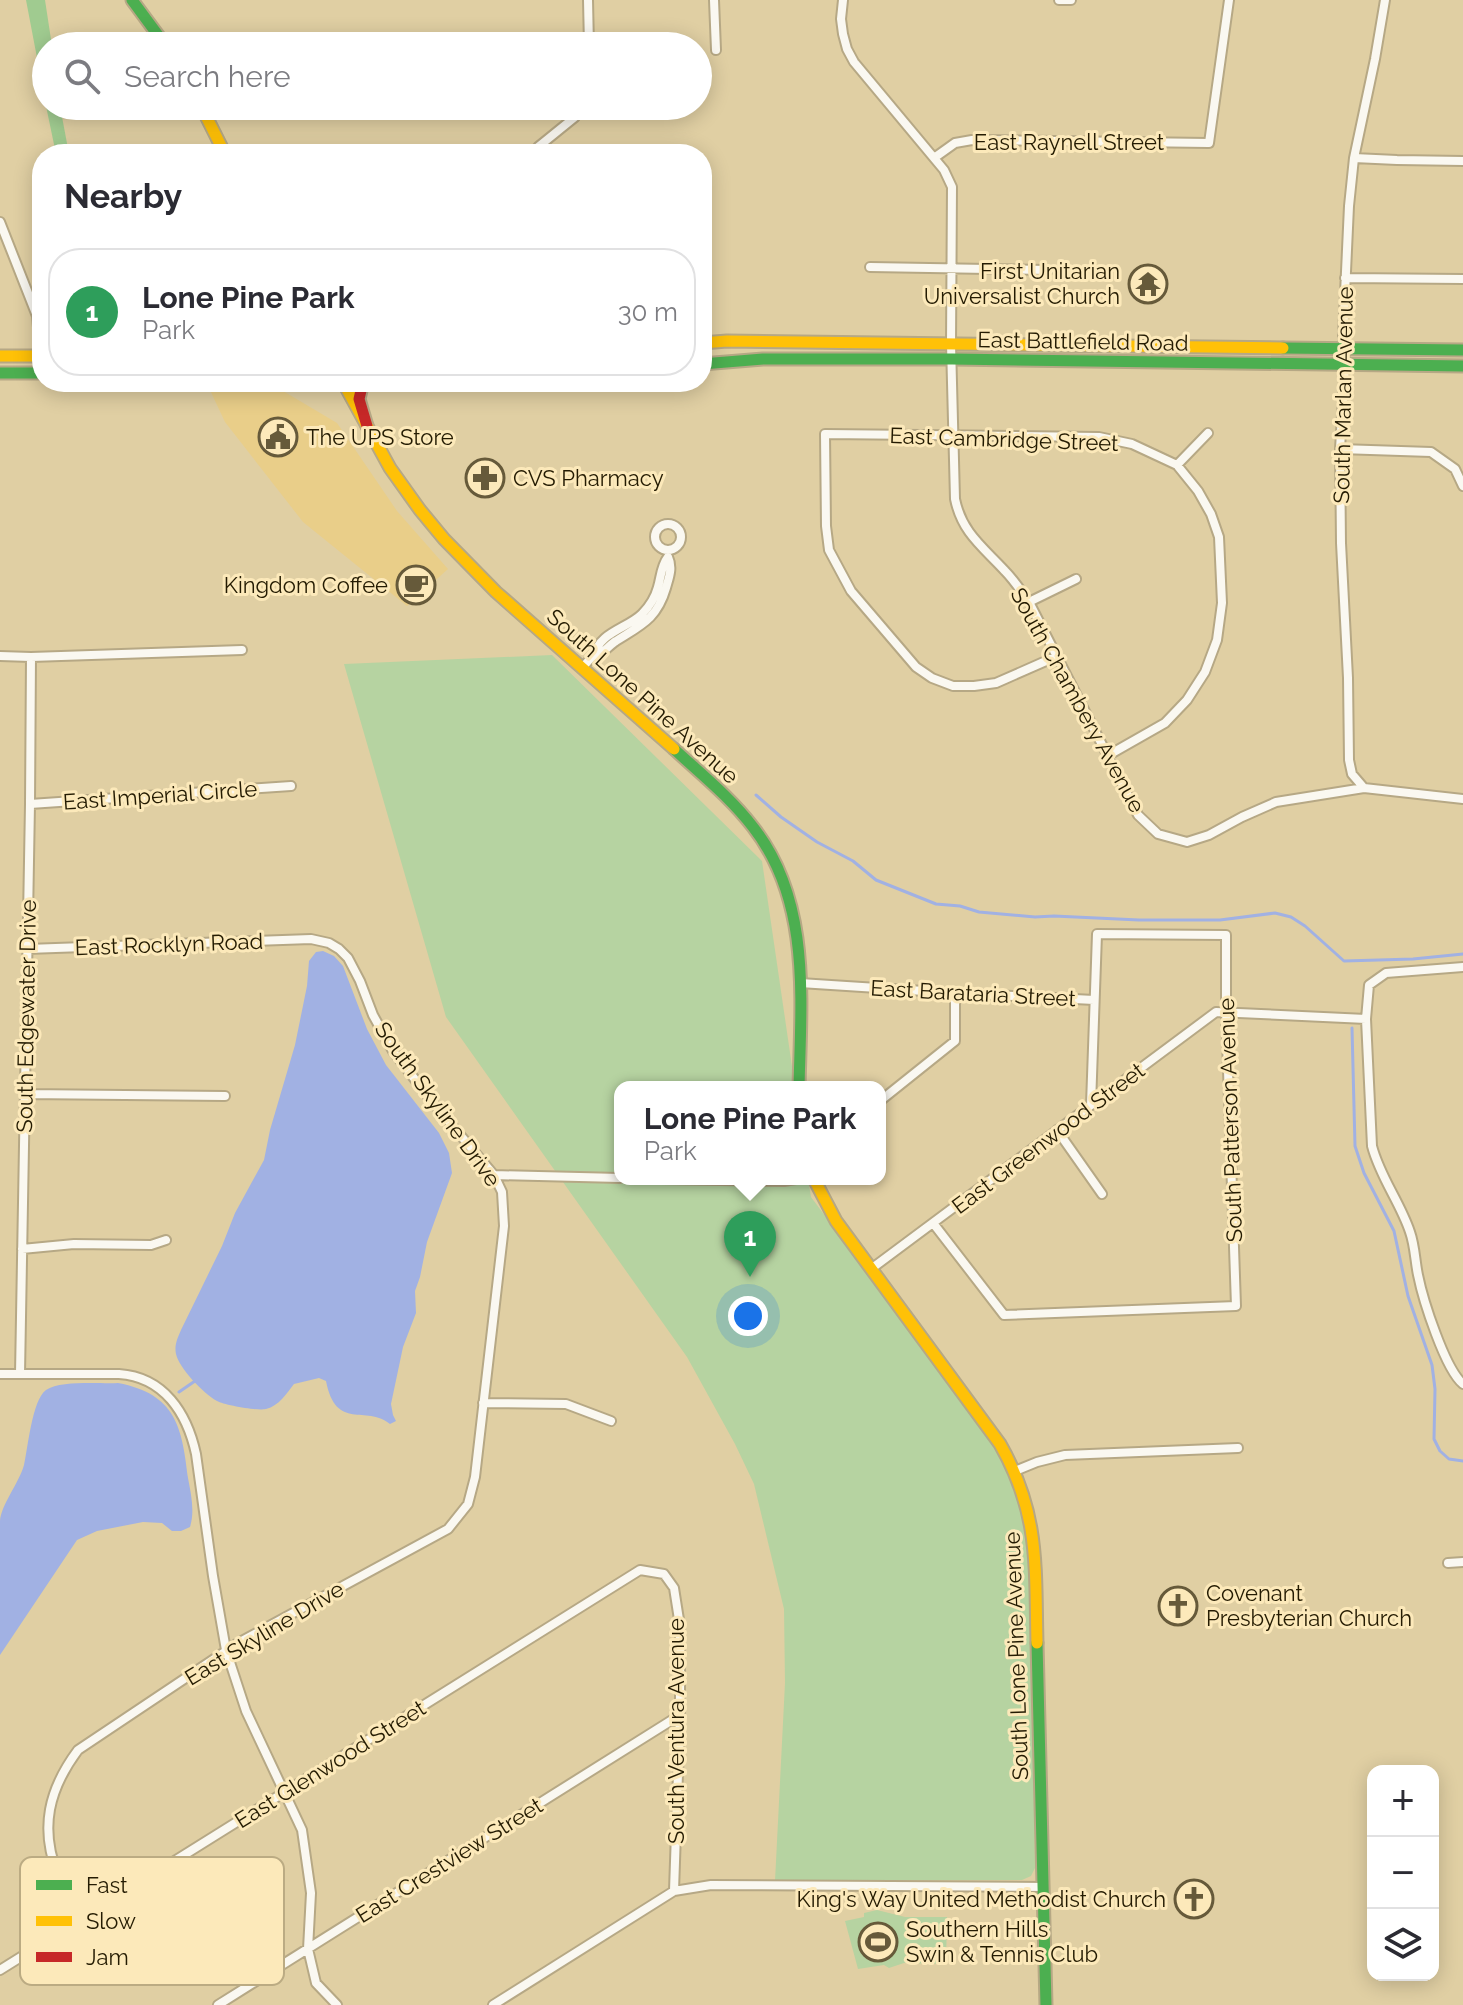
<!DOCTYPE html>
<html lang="en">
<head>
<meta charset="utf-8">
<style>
	body { margin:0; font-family:Raleway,sans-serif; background:#f2f2f3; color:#2b2b33 }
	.controls { position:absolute; right:24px; bottom:24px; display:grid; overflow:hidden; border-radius:16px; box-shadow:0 4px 20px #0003 }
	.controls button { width:72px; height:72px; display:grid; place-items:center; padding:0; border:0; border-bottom:2px solid #e1e1e2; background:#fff; color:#2b2b33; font:40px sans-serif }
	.you { position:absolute; left:748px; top:1316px; width:28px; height:28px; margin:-20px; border:6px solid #fff; border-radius:50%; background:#1a73e8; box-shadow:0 0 0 12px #1a73e833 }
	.badge { display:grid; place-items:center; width:52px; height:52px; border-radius:50%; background:#0f766e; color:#fff; font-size:26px; font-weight:700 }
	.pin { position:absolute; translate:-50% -66px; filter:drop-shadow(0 2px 4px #0008) }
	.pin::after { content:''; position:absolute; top:42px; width:28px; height:24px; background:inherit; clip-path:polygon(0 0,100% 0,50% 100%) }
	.popup { position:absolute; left:614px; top:1081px; width:272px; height:104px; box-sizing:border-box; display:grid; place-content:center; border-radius:16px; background:#fff; filter:drop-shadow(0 2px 6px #0005); font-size:26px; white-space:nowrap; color:#7c7c81 }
	.popup b { font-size:30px; color:#2b2b33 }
	.popup::after { content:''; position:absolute; left:50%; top:100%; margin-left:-16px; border:16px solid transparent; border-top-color:#fff }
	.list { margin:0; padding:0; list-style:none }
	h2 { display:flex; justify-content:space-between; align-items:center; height:104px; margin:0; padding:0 32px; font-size:34px }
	h2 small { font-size:26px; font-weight:400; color:#7c7c81 }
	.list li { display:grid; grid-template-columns:52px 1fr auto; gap:24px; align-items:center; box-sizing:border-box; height:128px; margin:0 16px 16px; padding:0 16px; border:2px solid #e1e1e2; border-radius:32px }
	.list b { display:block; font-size:30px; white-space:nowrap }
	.list p { margin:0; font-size:26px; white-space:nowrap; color:#7c7c81 }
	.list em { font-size:26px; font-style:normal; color:#7c7c81 }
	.icon { flex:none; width:44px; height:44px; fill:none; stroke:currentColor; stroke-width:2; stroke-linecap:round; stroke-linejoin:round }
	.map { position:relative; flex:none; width:1463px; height:2005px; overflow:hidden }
	.search { position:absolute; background:#fff; box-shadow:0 4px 20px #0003; left:32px; top:32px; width:680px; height:88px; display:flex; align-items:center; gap:20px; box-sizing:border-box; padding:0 28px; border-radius:44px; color:#7c7c81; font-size:30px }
	.panel { position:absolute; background:#fff; box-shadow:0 4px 20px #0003; left:32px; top:144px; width:680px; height:248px; border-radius:32px }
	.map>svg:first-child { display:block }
</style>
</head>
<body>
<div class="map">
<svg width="1463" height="2005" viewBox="0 0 1463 2005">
	<rect width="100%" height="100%" fill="#e0cfa3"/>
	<path fill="#e9ce89" d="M209 388H278L337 423 397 511 448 569 407 606 303 522 225 422Z"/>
	<path fill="#b6d3a1" d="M552 655 762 861 795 1087H620V1179H808L811 1197 985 1430C1003 1461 1024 1495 1028 1531 1030 1542 1030 1553 1030 1564L1035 1868 1031 1876 1022 1880 775 1881 785 1683 784 1609 754 1484 735 1444 687 1357 446 1017 344 664Z
		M877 1910 905 1917H947L946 1964 904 1963 889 1968 884 1965 858 1969 845 1921 864 1917V1913Z"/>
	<path fill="#a0cb90" d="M26 0H45L52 46H46V105Z
		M46 106H60L69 154H56Z"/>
	<path fill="#a1b1e3" d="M323 951 334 956 343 966 367 1029 386 1065 439 1133 449 1153 452 1173 427 1242 420 1277 415 1291 416 1313 403 1347 391 1404 393 1415 396 1421 390 1424C366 1404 336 1432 326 1381L319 1378 294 1384C287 1393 279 1406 266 1409 257 1411 224 1405 217 1401 204 1394 179 1368 176 1354 174 1345 178 1337 181 1330L222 1246 235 1213 264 1160 270 1130 295 1045 307 986 309 961 316 952Z
		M118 1383C176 1394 182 1427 188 1478 191 1494 195 1511 190 1527L181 1531H172L162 1523 143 1522 97 1531 77 1540 0 1655C0 1611 0 1565 0 1521 1 1505 19 1483 24 1465 28 1448 32 1400 46 1390 61 1380 100 1384 118 1383Z"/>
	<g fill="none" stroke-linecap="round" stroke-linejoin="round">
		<path stroke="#a1b1e3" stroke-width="3" d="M756 795 781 817 817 842 853 861 876 880 936 904 960 906 979 912 1035 917 1054 916 1139 920H1220L1275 913 1291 917 1305 926 1344 961 1413 959 1463 954
			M1352 1028 1355 1146 1364 1173 1394 1231 1408 1296 1432 1365 1435 1389 1434 1439 1440 1451 1449 1459 1463 1461
			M179 1392 195 1381"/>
		<g stroke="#b6a885" stroke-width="12">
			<path id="street" d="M588 0 589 46
				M714 0 716 50
				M843 0 841 19 843 34 847 49 854 62 944 170 952 187 951 344 955 499C962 533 983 547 1005 571 1014 580 1021 591 1029 602L1138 815 1158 834 1187 842 1209 835 1242 817 1276 802 1364 788 1463 799
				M1059 0H1071
				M538 147 575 117 583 106
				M934 158 955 143 972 140 1209 143 1229 0
				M1354 158 1397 160 1463 161
				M0 222 37 316 42 373
				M870 267 1049 270
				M1345 278 1463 279
				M1340 449 1431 452 1455 469 1463 486
				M1177 465 1208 433
				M655 537a13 13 0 1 1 26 0a13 13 0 1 1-26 0Z
				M1029 602 1076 579
				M0 656 31 657 242 650
				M1055 657 996 683 974 686H953L932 678 916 667 851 591 829 550 826 526 825 434 1099 437 1132 444 1177 465 1198 491 1211 514 1219 537 1222 603 1217 640 1205 672 1187 700 1165 723 1107 756
				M582 668C586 664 591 657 595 655 597 653 599 654 601 653 606 650 611 644 616 641 641 625 657 619 666 588 669 577 673 568 668 557 661 566 661 577 658 587 655 598 649 607 642 614 628 628 598 633 595 655
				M1364 788 1352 774 1349 760 1348 678 1341 543 1340 449 1345 364 1343 337 1349 206 1354 158 1375 59 1385 0
				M30 804 291 786
				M27 949 311 939 329 943 339 949 348 958 360 981 373 1015 393 1051 434 1104 494 1175 502 1192 504 1226 475 1477 468 1504 448 1529 238 1643 78 1750C49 1789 39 1828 58 1875 64 1890 74 1905 82 1919
				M800 983 955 993 1094 1000
				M1366 1019 1372 1146C1380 1177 1400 1202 1410 1232 1415 1246 1415 1261 1418 1275 1423 1300 1445 1369 1463 1384
				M25 1094 225 1096
				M880 1101 955 1041V993
				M1057 1130 1102 1194
				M494 1175 620 1178
				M660 1179 784 1181 796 1179
				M933 1223 1004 1315 1236 1306 1226 1011V935L1097 934 1091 1105
				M22 1249 74 1244 151 1245 166 1240
				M871 1269 1216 1012 1366 1019 1369 985 1386 973 1463 967
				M0 1374H119C164 1377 187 1413 196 1454L213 1576 226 1650 246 1711 302 1830 311 1893 308 1949 316 1983 337 2005
				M20 1374 30 804 31 657
				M483 1403 566 1404 611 1421
				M1015 1471 1037 1462 1065 1455 1238 1448
				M1448 1563 1463 1562
				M0 1970 640 1570 664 1574 674 1588 680 1626V1715L674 1891
				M218 2005 680 1715
				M493 2005 674 1891 711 1885 1044 1887"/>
		</g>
		<g stroke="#b6a885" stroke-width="15">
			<path id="fast" d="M132 0 166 46
				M1283 348 1463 350
				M702 364 763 359H952L1463 366
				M0 373H42
				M674 749C701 774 730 797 753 827 811 901 801 998 799 1087
				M1037 1643 1046 2005"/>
		</g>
		<g stroke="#b6a885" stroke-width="15">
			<path id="slow" d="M201 106 225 154
				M702 343 727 341 1283 348
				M0 356H42
				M343 382 390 468 420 510 444 539 496 592 674 749
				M814 1179 836 1221 1000 1444C1040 1514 1035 1566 1037 1643"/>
		</g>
		<g stroke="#b6a885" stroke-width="15">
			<path id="jam" d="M363 382 359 399 367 426"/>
		</g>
		<use href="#street" stroke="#faf8f1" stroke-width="8"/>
		<use href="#fast" stroke="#4caf50" stroke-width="11"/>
		<use href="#slow" stroke="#ffc107" stroke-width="11"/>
		<use href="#jam" stroke="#c62828" stroke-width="11"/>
	</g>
	<defs>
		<g id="temple-ring" transform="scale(2)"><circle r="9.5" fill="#fce9ba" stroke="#665a3a" stroke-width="1.5"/><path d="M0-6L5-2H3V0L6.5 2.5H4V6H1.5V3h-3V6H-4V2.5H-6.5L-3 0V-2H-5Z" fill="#665a3a"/></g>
		<g id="civic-ring" transform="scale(2)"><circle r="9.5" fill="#fce9ba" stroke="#665a3a" stroke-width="1.5"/><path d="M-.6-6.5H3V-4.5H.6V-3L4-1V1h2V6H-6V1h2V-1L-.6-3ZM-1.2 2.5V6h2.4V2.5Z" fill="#665a3a"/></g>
		<g id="pharmacy-ring" transform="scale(2)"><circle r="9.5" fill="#fce9ba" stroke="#665a3a" stroke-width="1.5"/><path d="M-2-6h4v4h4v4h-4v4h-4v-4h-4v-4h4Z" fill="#665a3a"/></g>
		<g id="cafe-ring" transform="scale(2)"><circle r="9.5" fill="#fce9ba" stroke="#665a3a" stroke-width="1.5"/><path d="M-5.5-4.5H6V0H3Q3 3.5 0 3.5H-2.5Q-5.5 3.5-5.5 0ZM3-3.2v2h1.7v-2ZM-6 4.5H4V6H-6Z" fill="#665a3a"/></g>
		<g id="church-ring" transform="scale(2)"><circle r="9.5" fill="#fce9ba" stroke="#665a3a" stroke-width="1.5"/><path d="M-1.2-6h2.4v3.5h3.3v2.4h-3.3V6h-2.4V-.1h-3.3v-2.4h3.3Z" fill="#665a3a"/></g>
		<g id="stadium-ring" transform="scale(2)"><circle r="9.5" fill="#fce9ba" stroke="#665a3a" stroke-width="1.5"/><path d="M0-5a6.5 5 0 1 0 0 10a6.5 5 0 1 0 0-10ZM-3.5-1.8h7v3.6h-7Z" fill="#665a3a"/></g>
	</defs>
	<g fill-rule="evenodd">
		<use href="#temple-ring" x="1148" y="284"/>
		<use href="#civic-ring" x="278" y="437"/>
		<use href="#pharmacy-ring" x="485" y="478"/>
		<use href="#cafe-ring" x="416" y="585"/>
		<use href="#church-ring" x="1178" y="1606"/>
		<use href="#church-ring" x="1194" y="1899"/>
		<use href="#stadium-ring" x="878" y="1942"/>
	</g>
	<g text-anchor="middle" stroke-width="6" stroke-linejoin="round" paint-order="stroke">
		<g font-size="22" fill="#241b02" stroke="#fce9ba">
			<text x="1069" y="150">East Raynell Street</text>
			<text transform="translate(1083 341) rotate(1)" y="8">East Battlefield Road</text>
			<text transform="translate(1343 395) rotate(-89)" y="8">South Marlan Avenue</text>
			<text transform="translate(1004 439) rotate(2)" y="8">East Cambridge Street</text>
			<text transform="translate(643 696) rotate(42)" y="8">South Lone Pine Avenue</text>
			<text transform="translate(1078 700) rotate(61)" y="8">South Chambery Avenue</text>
			<text transform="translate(160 795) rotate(-4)" y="8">East Imperial Circle</text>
			<text transform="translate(169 944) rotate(-2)" y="8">East Rocklyn Road</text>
			<text transform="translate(973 993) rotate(3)" y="8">East Barataria Street</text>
			<text transform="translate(26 1016) rotate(-89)" y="8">South Edgewater Drive</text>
			<text transform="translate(438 1104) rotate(54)" y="8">South Skyline Drive</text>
			<text transform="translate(1230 1120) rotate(-92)" y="8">South Patterson Avenue</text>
			<text transform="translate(1048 1138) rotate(-37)" y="8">East Greenwood Street</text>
			<text transform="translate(264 1633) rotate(-31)" y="8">East Skyline Drive</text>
			<text transform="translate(1016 1656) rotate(-92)" y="8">South Lone Pine Avenue</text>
			<text transform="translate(676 1731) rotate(-90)" y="8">South Ventura Avenue</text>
			<text transform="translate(330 1764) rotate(-32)" y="8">East Glenwood Street</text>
			<text transform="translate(449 1860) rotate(-32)" y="8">East Crestview Street</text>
		</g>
		<g font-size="22" fill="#241b02" stroke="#fce9ba" text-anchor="start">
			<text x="1120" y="279" text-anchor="end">First Unitarian<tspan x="1120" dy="25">Universalist Church</tspan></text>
			<text x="306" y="445">The UPS Store</text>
			<text x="513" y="486">CVS Pharmacy</text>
			<text x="388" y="593" text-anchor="end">Kingdom Coffee</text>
			<text x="1206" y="1601">Covenant<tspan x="1206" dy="25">Presbyterian Church</tspan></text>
			<text x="1166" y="1907" text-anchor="end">King's Way United Methodist Church</text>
			<text x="906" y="1937">Southern Hills<tspan x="906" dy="25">Swin &amp; Tennis Club</tspan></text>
		</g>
	</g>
	<rect x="20" y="1857" width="264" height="128" rx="12" fill="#fce9ba" stroke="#bbab83" stroke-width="2"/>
	<rect x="36" y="1880" width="36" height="10" fill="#4caf50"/>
	<rect x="36" y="1916" width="36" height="10" fill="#ffc107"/>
	<rect x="36" y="1952" width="36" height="10" fill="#c62828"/>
	<g font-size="22" fill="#241b02">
		<text x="86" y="1893">Fast</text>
		<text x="86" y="1929">Slow</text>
		<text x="86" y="1965">Jam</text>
	</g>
</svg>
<div class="controls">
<button>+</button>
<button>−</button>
<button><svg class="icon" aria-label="layers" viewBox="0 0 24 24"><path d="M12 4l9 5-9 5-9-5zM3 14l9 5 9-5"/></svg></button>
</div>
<div class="you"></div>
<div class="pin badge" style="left:750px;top:1277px;background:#2e9e5b">1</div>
<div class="popup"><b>Lone Pine Park</b>Park</div>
<div class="search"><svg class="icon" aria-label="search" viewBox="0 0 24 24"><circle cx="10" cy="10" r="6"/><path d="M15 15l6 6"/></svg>Search here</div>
<section class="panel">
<h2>Nearby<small></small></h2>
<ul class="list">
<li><span class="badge" style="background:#2e9e5b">1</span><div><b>Lone Pine Park</b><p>Park</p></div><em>30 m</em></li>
</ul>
</section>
</div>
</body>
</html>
